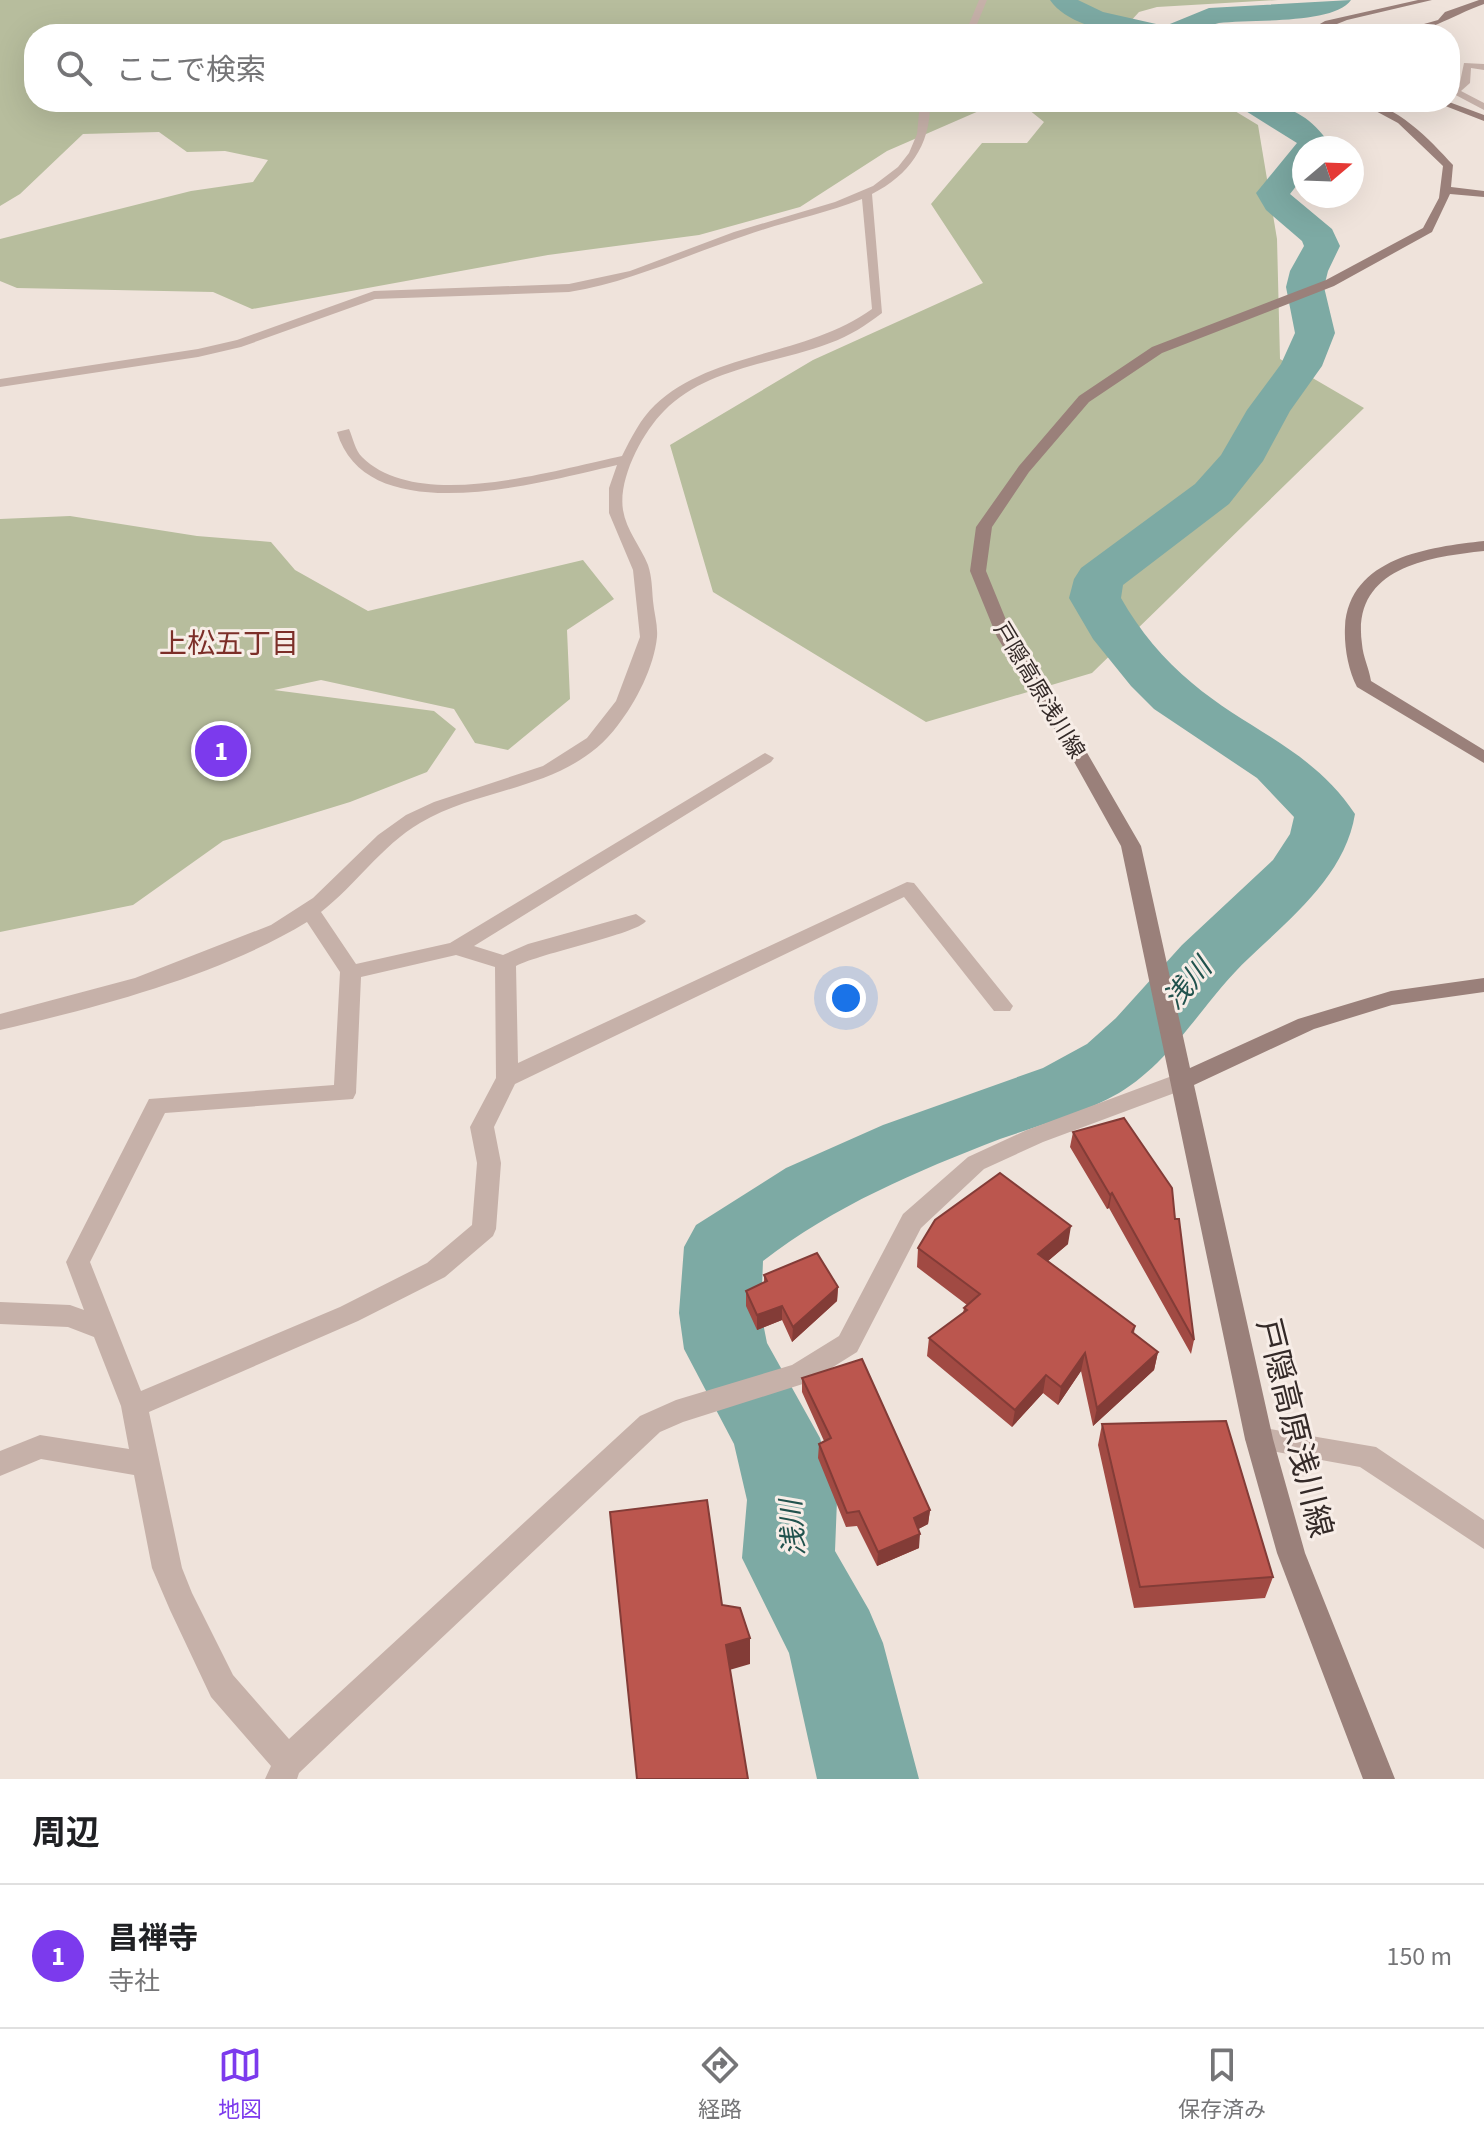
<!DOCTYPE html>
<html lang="ja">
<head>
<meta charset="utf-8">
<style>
	body { margin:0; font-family:"Source Sans 3","Noto Sans JP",sans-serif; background:#f6f6f6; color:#202124 }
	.compass { position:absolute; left:1292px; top:136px; width:72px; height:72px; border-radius:50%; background:#fff; box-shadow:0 8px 32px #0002; rotate:71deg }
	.you { position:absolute; left:846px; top:998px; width:28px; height:28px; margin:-20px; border:6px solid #fff; border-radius:50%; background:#1a73e8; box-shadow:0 0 0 12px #1a73e833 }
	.badge { display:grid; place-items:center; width:52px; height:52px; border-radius:50%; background:#7c3aed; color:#fff; font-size:26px; font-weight:700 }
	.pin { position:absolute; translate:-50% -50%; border:4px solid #fff; box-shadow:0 2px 8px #0006 }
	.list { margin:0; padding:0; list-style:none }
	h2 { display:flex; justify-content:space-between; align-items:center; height:104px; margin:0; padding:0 32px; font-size:34px }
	h2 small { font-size:26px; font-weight:400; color:#757577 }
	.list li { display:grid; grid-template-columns:52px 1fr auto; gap:24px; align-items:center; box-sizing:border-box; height:144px; padding:0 32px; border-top:2px solid #e0e0e0 }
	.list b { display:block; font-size:30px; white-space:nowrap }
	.list p { margin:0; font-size:26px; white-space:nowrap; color:#757577 }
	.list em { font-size:26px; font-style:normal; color:#757577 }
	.icon { flex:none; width:44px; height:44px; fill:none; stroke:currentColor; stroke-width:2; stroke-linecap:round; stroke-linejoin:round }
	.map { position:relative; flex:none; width:1484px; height:1779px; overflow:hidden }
	.search { position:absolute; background:#fff; box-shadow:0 8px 32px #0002; left:24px; right:24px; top:24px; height:88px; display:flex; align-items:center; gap:20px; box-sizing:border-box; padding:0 28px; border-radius:32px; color:#757577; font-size:30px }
	.sheet { height:248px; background:#fff }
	nav { display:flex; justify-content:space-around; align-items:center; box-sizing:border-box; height:112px; border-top:2px solid #e0e0e0; background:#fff; font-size:22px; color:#757577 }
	nav a { display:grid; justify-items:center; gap:4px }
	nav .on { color:#7c3aed }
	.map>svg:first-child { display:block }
</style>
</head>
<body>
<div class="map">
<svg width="1484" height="1779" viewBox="0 0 1484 1779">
	<rect width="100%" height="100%" fill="#efe3db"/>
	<path fill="#b7bd9d" d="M0 0H1278L1157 7 1139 12 1119 34H34V102H1220L1258 125 1277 239 1280 359 1364 408 1092 673 926 722 713 592 670 445 813 360 983 283 931 204 982 143H1027L1044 122 1023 105 988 107 887 151 800 207 699 235 548 255 252 309 213 292 17 288 0 281V239L191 191 253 182 268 160 225 151 187 152 159 132 83 134 20 194 0 206Z
		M70 516 197 536 271 542 295 570 368 611 583 560 614 599 567 630 570 699 508 750 475 743 454 709 321 680 274 690 434 711 456 729 427 772 350 802 223 841 133 905 0 932V519Z"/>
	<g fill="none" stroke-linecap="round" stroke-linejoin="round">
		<path fill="#7daaa4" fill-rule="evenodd" d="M1050 0H1078L1103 12 1165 26 1209 8 1351 0C1334 25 1248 19 1219 23 1209 25 1200 33 1190 34 1171 36 1147 36 1128 34 1102 31 1065 22 1050 0Z
			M1237 102C1277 102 1305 108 1329 143L1327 148H1304V176L1290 194 1332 229 1340 246 1328 271 1324 287 1335 333 1322 366 1290 411 1263 461 1229 504 1123 585 1121 598C1139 630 1164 660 1192 683 1247 730 1312 749 1355 814 1345 875 1292 917 1249 958 1204 1000 1174 1060 1119 1093 1082 1114 1040 1125 1000 1139 917 1171 834 1206 763 1261L761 1313 767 1343 820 1438 837 1500 835 1551 869 1610 883 1643 919 1779H817L789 1653 742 1558 747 1500 734 1444 684 1349 679 1313 684 1247 696 1225 786 1168 883 1125 1043 1068 1087 1044 1116 1018 1182 945 1273 860 1290 834 1294 817 1257 778 1154 709 1131 686 1093 639 1069 598 1074 579 1081 568 1195 484 1221 455 1247 410 1281 364 1295 333 1286 287 1290 271 1304 246 1302 241 1266 210 1256 193 1297 143 1241 108Z"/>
		<path fill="#c6b1a9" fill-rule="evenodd" d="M979 0H987L973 34H965Z
			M1464 63 1484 64V70L1471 68 1470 83 1461 91 1484 103V110L1450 92 1460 82Z
			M920 102H930C931 144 910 175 872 194L882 313C866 325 850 336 830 343 775 364 707 367 664 411 642 433 618 479 623 510 626 530 641 547 648 565 652 577 652 589 653 601 654 613 658 625 657 637 654 667 636 702 618 725 569 791 484 785 420 823 381 846 356 885 321 912L356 964 450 943 765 753 774 758 771 762 474 946 503 955 528 944 636 914 646 921C637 934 541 953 516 966L518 1063 907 882 914 883 1013 1006 1010 1011H994L904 897 515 1084 494 1127 501 1163 496 1229 493 1236 445 1277 358 1321 149 1412 182 1568 192 1593 233 1675 289 1739 640 1416 676 1400 792 1365 839 1336 903 1214 968 1157 1027 1130 1172 1076H1188L1191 1082 1188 1088 1043 1142 984 1169 921 1228 857 1352 809 1382 683 1422 660 1432 344 1730 299 1773 297 1779H265L271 1766 211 1697 170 1610 152 1568 134 1475 41 1459 0 1476V1451L40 1435 129 1449 121 1406 94 1337 68 1327 0 1324V1302L70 1305 84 1310 66 1262 149 1099 334 1085 340 972 307 922C220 975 99 1007 0 1030V1014L135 978 271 925 313 898 378 835 406 815 434 802 543 766 587 738 616 701 640 637 633 570 609 513V488L617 465C545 481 367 534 337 432L349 429C353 438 355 450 362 457 418 513 554 470 622 456 631 438 641 418 655 405 712 351 805 357 872 309L862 199C824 214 783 222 744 236 686 255 631 282 569 292L375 299 241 347 198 357 0 387V379L198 349 237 340 374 291 569 284 630 271 734 232 835 202 873 186 898 167 909 153 917 134ZM456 955 495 967 496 1078 470 1127 477 1163 472 1225 427 1263 340 1307 141 1391 90 1262 165 1113 353 1099 356 1093 361 977Z
			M1259 1427 1376 1447 1484 1520V1549L1360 1467 1249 1447 1245 1439 1249 1431Z"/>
		<path fill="#9a807a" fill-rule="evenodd" d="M1418 0H1432L1347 20 1312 34H1303L1325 21Z
			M1479 0H1484V4C1448 17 1429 34 1389 34L1438 20 1445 12Z
			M1359 102C1395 102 1430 140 1453 165L1451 187 1484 191V197L1450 194 1432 232 1334 286 1162 353 1089 402 1029 472 992 527 986 571 1013 637 1086 751 1141 846 1190 1068 1298 1019 1391 991 1484 978V992L1392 1005 1314 1029 1194 1085 1273 1439 1305 1553 1395 1779H1363L1277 1553 1245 1439 1121 846 1068 751 997 637 970 571 976 527 1019 466 1079 396 1152 347 1326 280 1423 228 1439 198 1443 166 1398 123Z
			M1435 102H1449L1484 115V121Z
			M1484 541V551C1428 557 1351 568 1362 644 1363 657 1369 668 1371 681L1484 750V763L1357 687C1348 670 1344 646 1345 627 1349 557 1430 547 1484 541Z"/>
	</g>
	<path fill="#a14a43" d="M1073 1132 1175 1219 1194 1340 1191 1354 1109 1208 1107 1209 1070 1147Z
		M1068 1244 1048 1261 1135 1326 1134 1333 1158 1352 1154 1370 1093 1426 1081 1371 1058 1405 1043 1393 1012 1427 927 1356 929 1338 963 1313 964 1308 967 1305 917 1267 918 1248Z
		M764 1275 838 1287 837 1301 792 1342 782 1320 757 1330 746 1306V1291L764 1282Z
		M802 1378 930 1510 928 1524 918 1529 919 1548 877 1566 857 1526 846 1527 818 1458 819 1444 824 1441 802 1392Z
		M1102 1424 1273 1577 1265 1598 1134 1608 1098 1445Z"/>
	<path fill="#833c37" d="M1112 1193 1109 1208 1107 1209 1110 1195Z
		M1071 1226 1068 1244 1035 1272 1038 1254Z
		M838 1287 837 1301 792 1342 793 1327Z
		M782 1306V1320L757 1330V1315Z
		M1158 1352 1154 1370 1093 1426 1097 1408Z
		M1085 1353 1081 1371 1058 1405 1061 1387Z
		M1046 1375 1043 1393 1012 1427 1015 1410Z
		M930 1510 928 1524 913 1532 914 1518Z
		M920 1534 919 1548 877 1566 878 1552Z
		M750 1638V1664L726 1671V1645Z"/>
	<path fill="#bb564e" stroke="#833c37" stroke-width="2" d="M1124 1118 1172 1188 1175 1219H1179L1194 1340 1112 1193 1110 1195 1073 1132Z
		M1000 1173 1071 1226 1038 1254 1135 1326 1132 1332 1158 1352 1097 1408 1085 1353 1061 1387 1046 1375 1015 1410 929 1338 967 1310 964 1308 980 1294 918 1248 935 1220Z
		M817 1253 838 1287 793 1327 782 1306 757 1315 746 1291 767 1281 764 1275Z
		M862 1359 930 1510 914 1518 920 1534 878 1552 859 1511 847 1513 819 1444 831 1438 802 1378Z
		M1226 1421 1273 1577 1140 1587 1102 1424Z
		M707 1500 722 1605 740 1608 750 1638 726 1645 748 1779H637L610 1512Z"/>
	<g text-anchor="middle" stroke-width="6" stroke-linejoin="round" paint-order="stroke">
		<g font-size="22" fill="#342a28" stroke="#f7ede7">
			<text transform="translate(1040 690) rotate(59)" y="8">戸隠高原浅川線</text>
		</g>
		<g font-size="28" fill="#7c2e28" stroke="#f7ede7">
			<text x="229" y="653">上松五丁目</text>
		</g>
		<g font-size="28" font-style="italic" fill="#21524d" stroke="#f7ede7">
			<text transform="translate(1187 983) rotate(-49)" y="10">浅川</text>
			<text transform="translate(792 1528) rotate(-94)" y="10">浅川</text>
		</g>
		<g font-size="32" fill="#342a28" stroke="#f7ede7">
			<text transform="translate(1295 1428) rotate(76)" y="11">戸隠高原浅川線</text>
		</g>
	</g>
</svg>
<svg class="compass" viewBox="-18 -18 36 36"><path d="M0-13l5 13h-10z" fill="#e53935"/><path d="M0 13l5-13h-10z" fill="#757577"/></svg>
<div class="you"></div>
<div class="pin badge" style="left:221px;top:751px">1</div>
<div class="search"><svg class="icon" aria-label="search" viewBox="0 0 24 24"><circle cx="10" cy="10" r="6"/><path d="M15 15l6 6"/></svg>ここで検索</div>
</div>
<section class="sheet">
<h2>周辺<small></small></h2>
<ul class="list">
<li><span class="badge">1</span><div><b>昌禅寺</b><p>寺社</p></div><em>150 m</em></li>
</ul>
</section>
<nav>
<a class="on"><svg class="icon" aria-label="map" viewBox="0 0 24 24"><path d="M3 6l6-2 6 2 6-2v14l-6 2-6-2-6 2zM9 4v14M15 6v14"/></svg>地図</a>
<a><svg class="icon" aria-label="directions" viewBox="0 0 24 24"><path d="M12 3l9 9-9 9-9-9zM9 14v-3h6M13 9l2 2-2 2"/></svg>経路</a>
<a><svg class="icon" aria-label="saved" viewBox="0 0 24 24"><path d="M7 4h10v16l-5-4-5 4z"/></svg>保存済み</a>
</nav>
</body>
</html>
